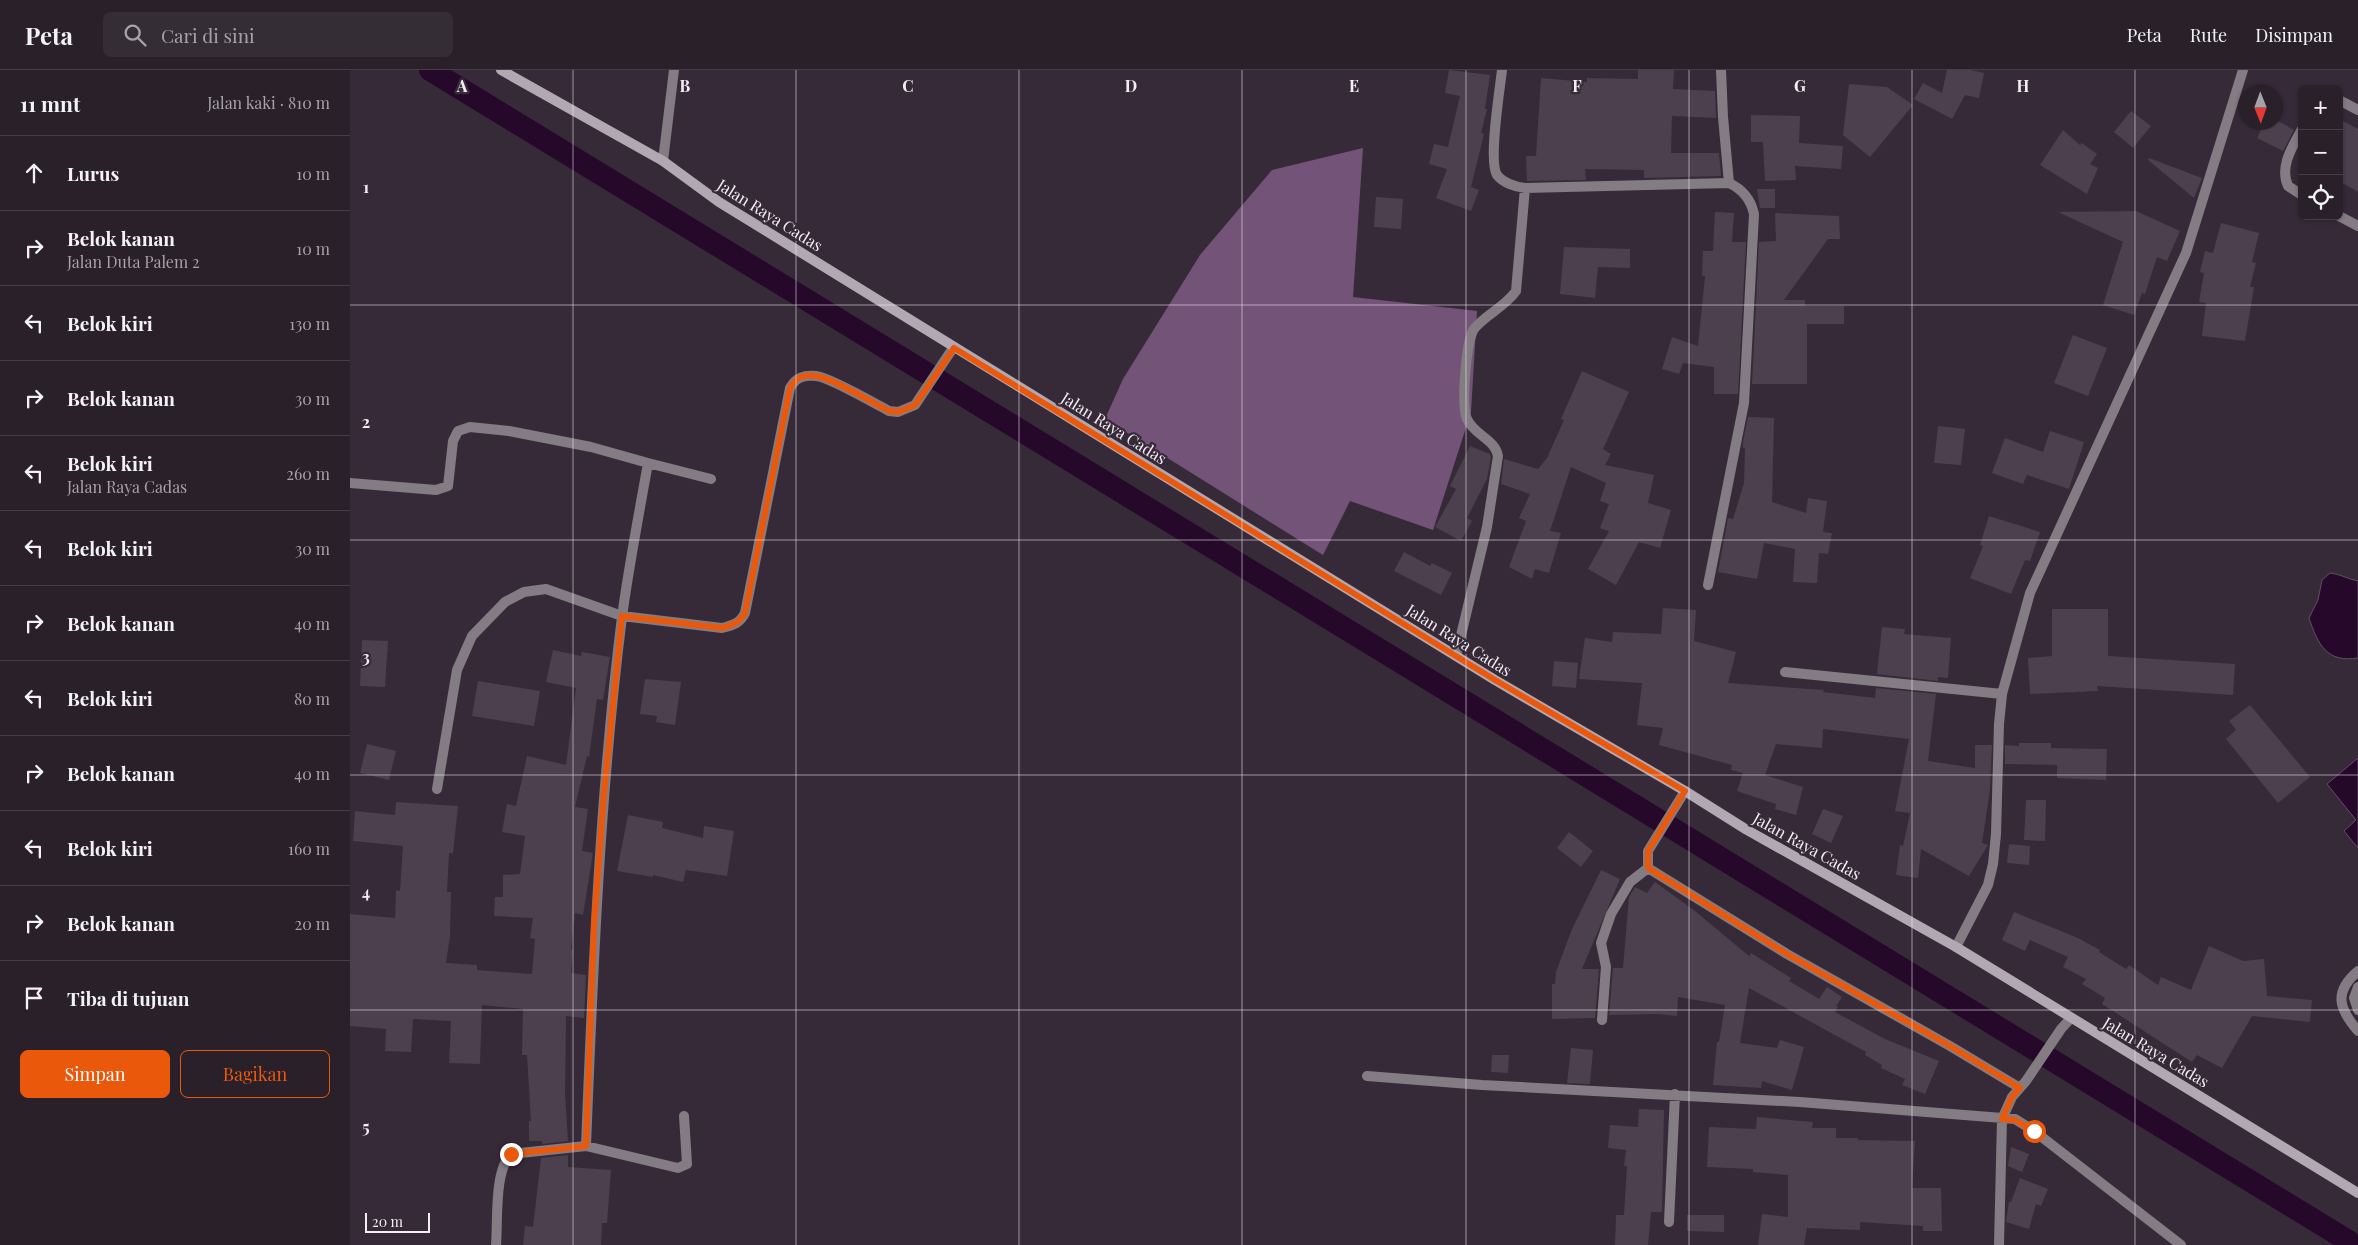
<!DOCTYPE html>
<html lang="id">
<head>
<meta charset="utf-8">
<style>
	body { margin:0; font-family:"Playfair Display",serif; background:#352d36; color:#f1f3f6 }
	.controls { position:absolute; right:15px; top:15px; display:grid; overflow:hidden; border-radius:8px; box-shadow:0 1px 4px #0004 }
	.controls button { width:45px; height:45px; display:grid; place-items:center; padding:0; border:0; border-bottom:1px solid #453e47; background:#29202a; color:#f1f3f6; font:25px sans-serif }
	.compass { position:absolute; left:1888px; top:15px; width:45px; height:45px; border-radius:50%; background:#29202a; box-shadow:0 1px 4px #0004; rotate:179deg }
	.scale { position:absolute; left:15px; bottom:12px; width:65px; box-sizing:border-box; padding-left:5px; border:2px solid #f4ecf5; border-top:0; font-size:14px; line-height:18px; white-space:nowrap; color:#f4ecf5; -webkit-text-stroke:4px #372a38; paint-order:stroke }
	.stop { position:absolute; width:15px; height:15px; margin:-11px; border:4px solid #ea580c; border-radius:50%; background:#fff }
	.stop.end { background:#ea580c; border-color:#fff; box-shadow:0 1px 5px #0008 }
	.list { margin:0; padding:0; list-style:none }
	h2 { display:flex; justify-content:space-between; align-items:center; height:65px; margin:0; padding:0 20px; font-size:21px }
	h2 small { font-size:16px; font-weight:400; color:#a5a3a8 }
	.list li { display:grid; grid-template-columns:32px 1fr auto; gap:15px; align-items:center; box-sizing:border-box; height:75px; padding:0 20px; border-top:1px solid #453e47 }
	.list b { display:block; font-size:19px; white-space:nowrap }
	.list p { margin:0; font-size:16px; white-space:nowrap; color:#a5a3a8 }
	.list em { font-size:16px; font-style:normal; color:#a5a3a8 }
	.actions { display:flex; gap:10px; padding:15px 20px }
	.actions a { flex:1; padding:11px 0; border:1px solid #ea580c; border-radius:8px; text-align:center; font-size:18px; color:#ea580c }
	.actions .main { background:#ea580c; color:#fff }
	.icon { flex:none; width:28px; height:28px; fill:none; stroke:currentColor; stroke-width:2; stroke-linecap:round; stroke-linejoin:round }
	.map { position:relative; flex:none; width:2008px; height:1175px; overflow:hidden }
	header { display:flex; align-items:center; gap:30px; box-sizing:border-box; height:70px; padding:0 25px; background:#29202a; border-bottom:1px solid #453e47 }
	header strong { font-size:24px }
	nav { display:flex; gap:28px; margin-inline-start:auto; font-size:18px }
	.search { width:350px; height:45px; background:#352d36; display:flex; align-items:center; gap:12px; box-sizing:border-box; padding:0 18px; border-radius:8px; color:#a5a3a8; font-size:19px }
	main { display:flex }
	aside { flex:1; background:#29202a }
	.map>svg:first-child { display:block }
</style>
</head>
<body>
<header>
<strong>Peta</strong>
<div class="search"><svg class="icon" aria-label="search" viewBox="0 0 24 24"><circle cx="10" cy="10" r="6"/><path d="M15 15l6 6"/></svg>Cari di sini</div>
<nav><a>Peta</a><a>Rute</a><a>Disimpan</a></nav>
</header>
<main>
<aside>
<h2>11 mnt<small>Jalan kaki · 810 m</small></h2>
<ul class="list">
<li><svg class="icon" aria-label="ahead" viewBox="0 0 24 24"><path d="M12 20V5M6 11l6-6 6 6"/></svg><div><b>Lurus</b></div><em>10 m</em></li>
<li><svg class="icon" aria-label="right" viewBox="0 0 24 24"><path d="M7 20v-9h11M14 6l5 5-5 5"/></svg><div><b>Belok kanan</b><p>Jalan Duta Palem 2</p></div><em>10 m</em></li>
<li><svg class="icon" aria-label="left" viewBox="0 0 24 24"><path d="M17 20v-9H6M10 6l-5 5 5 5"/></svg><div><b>Belok kiri</b></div><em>130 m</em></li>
<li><svg class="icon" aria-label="right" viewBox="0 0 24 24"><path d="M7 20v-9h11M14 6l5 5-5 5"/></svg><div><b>Belok kanan</b></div><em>30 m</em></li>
<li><svg class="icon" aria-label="left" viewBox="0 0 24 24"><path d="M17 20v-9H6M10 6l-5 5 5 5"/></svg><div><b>Belok kiri</b><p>Jalan Raya Cadas</p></div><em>260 m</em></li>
<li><svg class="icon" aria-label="left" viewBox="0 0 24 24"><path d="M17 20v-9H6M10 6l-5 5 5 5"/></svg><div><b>Belok kiri</b></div><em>30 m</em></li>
<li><svg class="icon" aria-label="right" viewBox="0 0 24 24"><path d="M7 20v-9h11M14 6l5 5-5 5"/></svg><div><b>Belok kanan</b></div><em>40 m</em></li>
<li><svg class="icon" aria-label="left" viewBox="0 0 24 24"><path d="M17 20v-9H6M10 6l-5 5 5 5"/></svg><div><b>Belok kiri</b></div><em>80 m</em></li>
<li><svg class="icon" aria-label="right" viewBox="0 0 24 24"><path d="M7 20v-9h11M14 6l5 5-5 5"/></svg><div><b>Belok kanan</b></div><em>40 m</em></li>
<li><svg class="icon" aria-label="left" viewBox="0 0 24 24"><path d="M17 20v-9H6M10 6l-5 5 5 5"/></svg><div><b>Belok kiri</b></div><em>160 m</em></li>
<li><svg class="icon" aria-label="right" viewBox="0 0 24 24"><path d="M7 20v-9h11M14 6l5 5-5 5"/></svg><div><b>Belok kanan</b></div><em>20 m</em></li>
<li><svg class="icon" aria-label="arrive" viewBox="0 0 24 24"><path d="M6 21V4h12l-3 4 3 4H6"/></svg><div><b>Tiba di tujuan</b></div></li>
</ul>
<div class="actions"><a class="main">Simpan</a><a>Bagikan</a></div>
</aside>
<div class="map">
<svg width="2008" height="1175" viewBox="0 0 2008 1175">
	<rect width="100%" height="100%" fill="#372a38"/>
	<path fill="#745379" d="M1013 78 1003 227 1127 241 1121 342 1083 460 1000 431 973 485 755 349 773 309 850 185 922 100Z"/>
	<path fill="#26092a" stroke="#644d67" d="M1980 503C1991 504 1997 509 2008 511V588C1977 593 1968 575 1959 548L1968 530 1972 510Z
		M2008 688V778L1994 761 2006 750 1977 714Z"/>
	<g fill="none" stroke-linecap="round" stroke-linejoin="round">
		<path stroke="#26092a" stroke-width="22" d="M80 0 2005 1175"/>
	</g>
	<path fill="#4c3f4e" d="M1099 0 1140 5 1135 39H1137L1131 63 1134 64 1121 117 1129 120 1121 141 1086 128 1097 99 1079 94 1084 74 1098 77 1110 26 1095 23Z
		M1288 0H1324L1323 19 1365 21 1366 48 1322 46 1321 83H1369L1371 106 1294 108V100L1235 99 1236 110 1177 111 1176 86H1186L1191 8 1237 12V8L1288 9Z
		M1597 0H1620L1634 3 1629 28 1615 25 1602 49 1564 29 1573 13 1592 23Z
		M1499 14 1537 17 1563 35 1520 87 1493 65Z
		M1781 41 1801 56 1783 78 1764 62Z
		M1401 45 1450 46 1449 73 1493 76 1491 99 1445 96 1446 110 1415 111 1413 72H1401Z
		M1989 49 2008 59V122L1989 111Z
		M1915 52H1930L1944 60 1933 81 1907 68Z
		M1713 60 1730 75 1732 73 1747 84 1740 94 1748 98 1737 124 1690 95Z
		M1799 88 1852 108 1844 128 1798 90Z
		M1407 119H1425V138H1410Z
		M1026 127 1053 129 1051 159 1024 157Z
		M1786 141 1830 161 1817 191 1807 187 1795 224 1792 223 1784 245 1753 235 1773 172 1708 142Z
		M1365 142 1384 143 1382 172H1396L1388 324H1364V297L1333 293 1329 304 1312 299 1322 267 1348 276 1355 206H1352L1353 181H1363Z
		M1425 143 1489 146 1490 169H1478L1434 230H1455V236H1494V254H1457V314H1402L1409 172 1426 171Z
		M1871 153 1909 163 1902 192 1906 193 1900 217H1904L1895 271 1852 266 1856 233 1849 232 1854 203 1850 202 1855 181 1863 183Z
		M1214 177 1280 179V198L1248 197 1245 228 1210 224Z
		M1723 265 1757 278 1738 326 1704 313Z
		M1232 301 1279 322 1253 379 1261 384 1255 395 1304 405 1298 433 1321 440 1310 478 1289 472 1266 515 1238 499 1259 461 1250 458 1259 434 1250 431 1256 413 1221 397 1200 461 1211 463 1199 503 1185 499 1182 509 1159 497 1176 451 1169 448 1180 424 1151 414 1154 389 1188 399 1197 388 1214 350 1211 349Z
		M1398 347 1424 348 1422 432 1456 443 1458 428 1477 431 1473 462 1482 463 1478 484 1469 483 1467 513 1443 512 1445 479 1414 473 1407 509 1368 502 1378 448 1383 449 1394 413 1395 378H1393V372Z
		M1588 356 1615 359 1611 395 1584 393Z
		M1700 361 1734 372 1719 419 1677 405 1673 414 1642 403 1655 368 1693 382Z
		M1120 376 1140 384 1141 387 1137 409 1117 448 1122 451 1111 471 1085 457 1106 419 1100 416Z
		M1639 446 1690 462 1680 491 1675 490 1661 524 1620 508 1633 476 1630 475Z
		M1054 482 1080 496 1082 493 1102 503 1091 525 1044 501Z
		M1313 538 1346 540 1344 571 1386 582 1378 613 1474 620 1473 622 1525 628 1526 618 1586 624 1578 691 1625 698V675H1642L1640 720 1632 773 1638 775 1619 806 1571 779 1568 808 1546 805 1550 775 1553 776 1560 743 1545 741 1559 669 1473 659 1472 678 1426 674 1415 705 1453 717 1446 745 1425 739 1426 734 1387 721 1393 703 1381 700 1382 695 1309 675 1313 658 1287 655 1292 613 1229 609 1235 568 1262 572 1263 562 1311 564Z
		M1702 539H1758V586L1885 594 1883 625 1747 616 1748 621 1680 624 1678 588 1702 586Z
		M1532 557 1555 559 1554 564 1601 568 1598 608 1588 607V611L1527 604Z
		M12 570 38 571 35 617 10 616Z
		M203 580 231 586 232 582 260 587 253 630 247 629 239 687 237 686 225 737 238 739 232 781 243 783 233 845 225 843 221 879 223 880 221 903 236 905 234 948 216 946 215 1024 218 1071 192 1074V1071H179V1051H181L177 985H172L173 939 132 935 130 994 99 993 101 951 63 949 61 982 35 981 36 959 0 956V844L45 848 46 820 50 821 53 776 3 771 5 741 45 745 46 732 108 736 103 783H99L97 822H101L100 866 96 893 127 895V900L182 904 185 869 180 868 183 848 144 846 145 827H153V805L170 804 175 766 152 762 157 734 166 736 177 686 216 695 226 618 196 612Z
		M1204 591 1228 593 1226 618 1202 616Z
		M295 609 331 612 325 655 306 652 307 646 290 644Z
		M128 611 190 621 184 656 122 646Z
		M1900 635 1960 707 1928 733 1876 669 1886 660 1879 651Z
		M1669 673H1701V678L1757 679 1756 710 1707 708V695L1655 694V675L1669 676Z
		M17 674 46 681 39 710 10 703Z
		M1676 730H1696L1695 771 1674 770Z
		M1473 739 1493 746 1481 773 1462 764Z
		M278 745 313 752 312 758 353 768 354 756 384 761 377 806 336 800 333 812 303 805V807L267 801Z
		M1219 762 1243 781 1231 797 1207 778Z
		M1659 774 1680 776 1679 795 1657 793Z
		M1251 800 1270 809 1232 899H1249L1245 948 1202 949V914H1205L1206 902 1222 859Z
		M1305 812 1345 841 1399 886 1401 883 1441 908 1439 911 1469 929 1477 917 1492 927 1486 936 1488 937 1485 942 1535 969 1589 991 1575 1024 1552 1015 1555 1009 1531 998 1532 995 1515 985 1516 982 1399 918 1390 973 1427 978 1430 970 1454 977 1442 1020 1412 1011 1411 1018 1363 1015 1367 972H1369L1375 935 1328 927 1327 946 1308 944 1259 945 1263 898H1273L1279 827 1285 817 1297 823Z
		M1664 842 1728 868 1750 880 1749 882 1776 899 1779 895 1808 915 1811 907 1841 920 1859 876 1893 891 1914 889 1917 926 1962 930 1960 952 1902 946 1872 998 1847 985 1842 992 1752 934 1755 928 1732 914 1736 909 1713 897 1718 887 1680 870 1675 881 1652 870Z
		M1221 978 1243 980 1240 1014 1217 1013Z
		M1142 985H1159L1158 1003 1141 1002Z
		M1289 1039 1314 1040 1312 1142H1301L1298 1175H1265L1266 1145H1274L1277 1096H1274L1276 1080 1258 1078 1260 1055 1288 1057Z
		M1407 1047 1463 1052 1462 1058H1486V1068H1508V1070L1565 1071 1562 1118H1591L1592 1161H1573V1156L1510 1152V1160L1457 1158 1454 1175H1408L1412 1144 1438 1147V1105L1403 1102V1099L1357 1097 1359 1057 1406 1059Z
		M1661 1077 1679 1084 1672 1102 1658 1096Z
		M218 1085V1097L261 1100 257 1153H252L251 1175H173L175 1156 183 1157 191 1088Z
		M1670 1108 1698 1119 1691 1136 1686 1134 1679 1159 1656 1152 1659 1132H1661Z
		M1337 1145H1374V1162L1337 1161Z"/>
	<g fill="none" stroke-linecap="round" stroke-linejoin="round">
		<path stroke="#837c83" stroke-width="10" d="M2008 901C1983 922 1989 939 2008 961
			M2008 917 2004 928 2008 940"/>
		<path stroke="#837c83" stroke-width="10" d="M1152 0C1150 19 1138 91 1147 105 1153 113 1166 117 1175 118
			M1371 0 1373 47 1379 113
			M1989 30 2008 40
			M1952 59C1943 76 1929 96 1938 116L1952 125
			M313 91 324 0
			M1989 146 2008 156
			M298 393 361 409
			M0 413 86 420 98 416 103 371 108 361 120 357 159 361 241 377 298 393C289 444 279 495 272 547 250 722 243 899 236 1076L161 1084C144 1101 148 1150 146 1175
			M1106 586 1137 457 1148 386C1145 369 1124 365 1117 349 1111 336 1116 270 1124 259 1136 244 1155 237 1166 221L1175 118 1379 113C1392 119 1401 130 1404 144L1394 333 1358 515
			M1435 602 1652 624
			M87 719 107 600 122 566 155 532 174 522 196 519 272 546 372 558C384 555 390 553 395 543L440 318C446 307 454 305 466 306 479 307 524 333 539 341L548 342 565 335 603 278
			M1298 798 1437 884 1600 976 1670 1018
			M1606 877 1638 815 1643 794 1646 764 1649 654 1652 624 1680 523 1836 183 1893 0
			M1252 950 1256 897 1251 873 1261 844 1280 812 1298 798V781L1335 721
			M1017 1006 1132 1015 1450 1032 1665 1049 1684 1061 1831 1175
			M236 1076 328 1098 337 1094 334 1046
			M1319 1152 1325 1024
			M1649 1175 1652 1049 1662 1027 1676 1011 1711 959 1721 948"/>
		<path stroke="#b2a8b3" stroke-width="10" d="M151 0 313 91 369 132 1145 610 1335 721 1397 760 1606 877 2008 1123"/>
	</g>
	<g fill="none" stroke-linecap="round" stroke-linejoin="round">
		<path stroke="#ea580c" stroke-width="6" d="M161 1084 236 1076 244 855 254 723 272 546 372 558C383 555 389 553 395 543L440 318C446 307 454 304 466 306 480 307 523 333 539 341L548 342 565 335 604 278 1145 610 1335 721 1298 781V798L1437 884 1600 976 1670 1018 1662 1027 1652 1049 1665 1050 1684 1061"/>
	</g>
	<path fill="none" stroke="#f4ecf5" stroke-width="1" stroke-opacity="0.55" d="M223 0V1175M446 0V1175M669 0V1175M892 0V1175M1116 0V1175M1339 0V1175M1562 0V1175M1785 0V1175M0 235H2008M0 470H2008M0 705H2008M0 940H2008"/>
	<g text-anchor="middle" stroke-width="4.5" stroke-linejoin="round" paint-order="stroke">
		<g font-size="16" fill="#f4ecf5" stroke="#372a38">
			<text transform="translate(420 145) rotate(32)" y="6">Jalan Raya Cadas</text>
			<text transform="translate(764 358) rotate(32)" y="6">Jalan Raya Cadas</text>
			<text transform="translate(1109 570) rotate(32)" y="6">Jalan Raya Cadas</text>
			<text transform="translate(1457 776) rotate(29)" y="6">Jalan Raya Cadas</text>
			<text transform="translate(1806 982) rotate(31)" y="6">Jalan Raya Cadas</text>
		</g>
	</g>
	<g font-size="16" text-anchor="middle" font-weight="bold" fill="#f4ecf5" stroke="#372a38" stroke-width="4.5" stroke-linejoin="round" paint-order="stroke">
		<text x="112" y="22">A</text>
		<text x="335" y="22">B</text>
		<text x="558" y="22">C</text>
		<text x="781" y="22">D</text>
		<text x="1004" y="22">E</text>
		<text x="1227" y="22">F</text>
		<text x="1450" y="22">G</text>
		<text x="1673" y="22">H</text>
		<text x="16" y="123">1</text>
		<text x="16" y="358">2</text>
		<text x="16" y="593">3</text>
		<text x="16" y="828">4</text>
		<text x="16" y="1063">5</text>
	</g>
</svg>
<div class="controls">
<button>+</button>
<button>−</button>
<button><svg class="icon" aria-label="locate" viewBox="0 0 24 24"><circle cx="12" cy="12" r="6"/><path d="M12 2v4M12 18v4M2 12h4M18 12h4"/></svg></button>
</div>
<svg class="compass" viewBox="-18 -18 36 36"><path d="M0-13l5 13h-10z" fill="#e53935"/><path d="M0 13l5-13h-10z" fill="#a5a3a8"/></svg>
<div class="scale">20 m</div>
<div class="stop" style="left:1684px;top:1061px"></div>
<div class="stop end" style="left:161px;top:1084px"></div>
</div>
</main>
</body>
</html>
